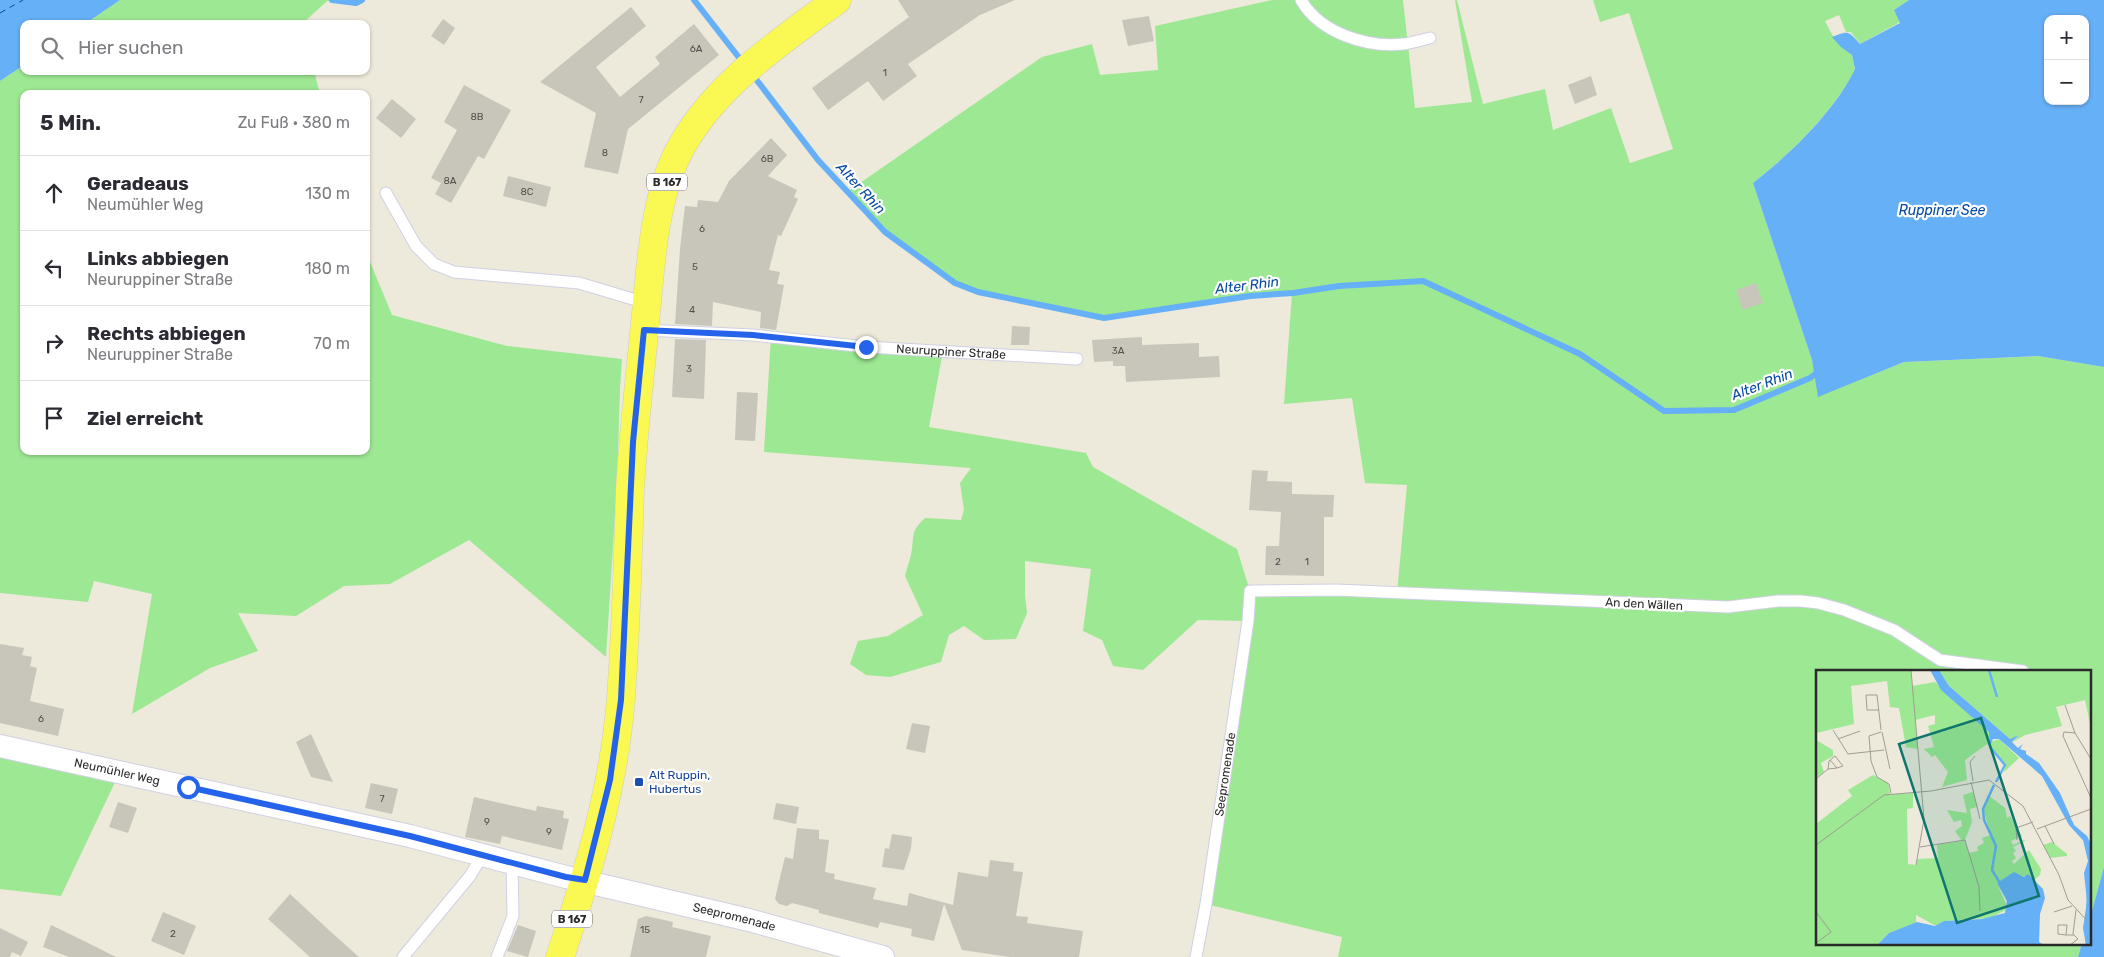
<!DOCTYPE html>
<html lang="de">
<head>
<meta charset="utf-8">
<style>
	body { margin:0; font-family:Rubik,sans-serif; background:#f2f2f3; color:#2b2b33 }
	.controls { position:absolute; right:15px; top:15px; display:grid; overflow:hidden; border-radius:10px; box-shadow:0 1px 4px #0004 }
	.controls button { width:45px; height:45px; display:grid; place-items:center; padding:0; border:0; border-bottom:1px solid #e1e1e2; background:#fff; color:#2b2b33; font:25px sans-serif }
	.stop { position:absolute; width:15px; height:15px; margin:-11px; border:4px solid #2563eb; border-radius:50%; background:#fff }
	.stop.end { background:#2563eb; border-color:#fff; box-shadow:0 1px 5px #0008 }
	.list { margin:0; padding:0; list-style:none }
	h2 { display:flex; justify-content:space-between; align-items:center; height:65px; margin:0; padding:0 20px; font-size:21px }
	h2 small { font-size:16px; font-weight:400; color:#7c7c81 }
	.list li { display:grid; grid-template-columns:32px 1fr auto; gap:15px; align-items:center; box-sizing:border-box; height:75px; padding:0 20px; border-top:1px solid #e1e1e2 }
	.list b { display:block; font-size:19px; white-space:nowrap }
	.list p { margin:0; font-size:16px; white-space:nowrap; color:#7c7c81 }
	.list em { font-size:16px; font-style:normal; color:#7c7c81 }
	.icon { flex:none; width:28px; height:28px; fill:none; stroke:currentColor; stroke-width:2; stroke-linecap:round; stroke-linejoin:round }
	.map { position:relative; flex:none; width:2104px; height:957px; overflow:hidden }
	.search { position:absolute; background:#fff; box-shadow:0 1px 4px #0004; left:20px; top:20px; width:350px; height:55px; display:flex; align-items:center; gap:12px; box-sizing:border-box; padding:0 18px; border-radius:10px; color:#7c7c81; font-size:19px }
	.panel { position:absolute; background:#fff; box-shadow:0 1px 4px #0004; left:20px; top:90px; width:350px; height:365px; border-radius:10px }
	.map>svg:first-child { display:block }
</style>
</head>
<body>
<div class="map">
<svg width="2104" height="957" viewBox="0 0 2104 957">
	<rect width="100%" height="100%" fill="#ede9db"/>
	<path fill="#9de893" d="M120 0H360L356 2 327 1 302 24H85Z
		M1272 0H1403L1415 108 1472 102 1455 0H1457L1483 104 1545 89 1553 130 1611 108 1630 163 1673 149 1629 13 1600 22 1593 0H1909L1894 10 1900 22 1860 44 1851 32H1846L1839 15 1825 21C1832 36 1838 45 1852 55L1855 70C1833 112 1791 153 1753 183L1812 360 1819 396 1904 362 2038 356 2104 367V867L2090 918V671H1818V943H2082L2078 957H1338L1342 937 1206 904 1248 621 1198 620 1143 670 1113 666 1102 640 1083 631 1091 569 1025 561V596L1027 613 1016 639 984 640 964 626 949 635 941 662 890 677 866 675 850 664 858 641 888 636 923 615 905 576C907 567 911 558 912 549 914 533 912 530 925 518L961 520 964 510 960 483 971 468 764 452 771 336 943 351 929 427 1086 453 1093 467 1237 549 1250 591 1397 593 1407 485 1365 483 1352 398 1284 404 1292 293 1250 296 1104 318 978 292 955 283 885 232 847 192 1042 57 1092 44 1100 75 1158 70 1155 26Z
		M24 65V71H314L320 94H24V451H366V252L392 315 507 346 622 359 620 389 617 484 606 657 469 540 390 584 344 586 296 616 238 613 258 651 210 668 132 714 152 594 94 581 88 602 0 593V81Z
		M0 750 117 778 61 896 0 889Z"/>
	<path fill="#66b0f7" fill-rule="evenodd" d="M0 0H120L85 24H24V65L0 81Z
		M1909 0H2104V367L2038 356 1904 362 1818 397 1812 360 1753 183C1790 154 1835 111 1855 69L1852 55 1841 47 1832 37C1850 30 1848 31 1860 44L1900 23 1894 10ZM2048 19H2085V101H2048Z
		M2104 867V957H2078L2082 943H2090V918Z"/>
	<g fill="none" stroke-linecap="round" stroke-linejoin="round">
		<path stroke="#66b0f7" stroke-width="6" d="M332 0 356 3 362 0
			M694 0 744 64
			M752 74 818 160 885 232 955 283 978 292 1104 318 1250 296 1293 293 1339 286 1423 281 1580 354 1664 411 1734 410 1810 378 1819 371"/>
		<path stroke="#0449a4" stroke-width="1" stroke-dasharray="6 5" stroke-linecap="butt" d="M0 13 23 0"/>
	</g>
	<path fill="#c8c6ba" d="M898 0H1015L980 15 908 64 917 76 883 101 868 81 828 110 812 88 909 17Z
		M631 7 646 26 596 67 620 97 660 64 655 57 694 24 719 55 628 129 618 174 584 167 596 113 540 82Z
		M1149 16 1154 41 1128 46 1122 20Z
		M443 19 455 28 444 45 431 36Z
		M1591 76 1597 95 1575 104 1568 85Z
		M464 85 511 110 484 159 478 156 451 203 435 194 441 183 431 178 457 130 444 122Z
		M392 99 416 119 401 138 376 118Z
		M771 138 787 155 768 176 797 190 794 197 798 199 781 236 778 235 769 270 780 272 777 284 784 285 776 330 760 328 761 312 713 302 712 326 675 324 680 249 685 206 697 207 698 200 718 202 729 181Z
		M508 176 551 187 546 207 503 196Z
		M1756 283 1763 303 1743 310 1736 290Z
		M1012 326 1030 327 1029 345H1011Z
		M1142 337V345L1199 343V357L1219 356 1220 377 1126 382 1125 366H1113V361L1094 362 1092 340Z
		M675 339 706 340 704 399 672 397Z
		M737 392 758 393 755 441 735 440Z
		M1252 470 1268 471 1267 481 1292 482V494L1334 495 1333 517H1324V576L1265 575 1266 546H1279L1281 512 1249 510Z
		M0 644 24 648 22 655 32 657 30 666 37 668 30 701 64 709 58 736 0 723Z
		M912 723 930 726 925 753 906 749Z
		M311 734 333 782 311 777 296 742Z
		M371 783 398 789 392 814 365 808Z
		M474 797 536 811 537 806 564 811 563 818 569 819 562 850 502 836 500 844 465 837Z
		M118 802 137 808 128 833 109 827Z
		M776 803 799 807 796 824 773 819Z
		M797 828 819 830V839L829 840 825 872 835 874 834 879 876 888 873 899 907 906 909 893 953 905 958 872 988 877 990 860 1014 863 1013 871 1023 872 1016 916 1028 917 1027 923 1083 931 1079 957H1010L962 950 944 904 934 941 911 936 912 929 880 922 878 928 819 913V910L792 903 787 906 779 904 775 899 781 873 785 857 793 859Z
		M892 834 912 837 911 848 904 870 882 867 885 848 889 849Z
		M290 894 331 932 359 957H310L268 919Z
		M163 912 196 926 184 955 151 941Z
		M646 916 673 922 672 927 711 936 706 957H630L638 919Z
		M51 925 82 940 116 957H69L43 947Z
		M518 925 536 931 528 957 507 951Z
		M0 928 28 942 21 956 12 952 10 957H0Z"/>
	<g fill="none" stroke-linecap="round" stroke-linejoin="round">
		<g stroke="#d0d0e4" stroke-width="13">
			<g id="service">
				<path d="M1301 0C1320 33 1367 48 1403 44 1412 43 1421 40 1430 38"/>
				<path d="M386 193 416 246 434 264 454 272 579 283 646 303"/>
				<path id="s1" d="M644 330 753 335 866 347 1077 359"/>
				<path d="M403 957 470 876 482 856"/>
				<path d="M497 957 513 916 512 863"/>
				<path id="s2" d="M1196 957 1206 904 1248 621 1250 591 1336 590 1728 607 1778 601H1801L1818 603 1844 610 1894 630 1940 660 2023 671"/>
			</g>
		</g>
		<g stroke="#d0d0e4" stroke-width="24">
			<g id="minor">
				<path id="s3" d="M0 746 410 836 566 877 749 920 883 957"/>
			</g>
		</g>
		<g stroke="#ccc" stroke-width="29">
			<path id="primary" d="M560 957C588 873 614 788 621 698 626 629 628 559 630 490 633 437 639 386 644 334 650 277 652 206 677 155 711 87 779 43 837 0"/>
		</g>
		<use href="#service" stroke="#fff" stroke-width="11"/>
		<use href="#minor" stroke="#fff" stroke-width="22"/>
		<use href="#primary" stroke="#faf853" stroke-width="28"/>
	</g>
	<g fill="none" stroke-linecap="round" stroke-linejoin="round">
		<path stroke="#2563eb" stroke-width="6" d="M188 787 410 836 566 877 585 880 610 780 621 700 633 442 644 330 753 335 866 347"/>
	</g>
	<rect fill="#1a4fb4" stroke="#fff" stroke-width="2" x="634" y="777" width="10" height="10" rx="2.5"/>
	<g text-anchor="middle" stroke-width="4.5" stroke-linejoin="round" paint-order="stroke">
		<g font-size="10" fill="#52514e">
			<text x="696" y="52">6A</text>
			<text x="885" y="76">1</text>
			<text x="641" y="103">7</text>
			<text x="477" y="120">8B</text>
			<text x="605" y="156">8</text>
			<text x="767" y="162">6B</text>
			<text x="450" y="184">8A</text>
			<text x="527" y="195">8C</text>
			<text x="702" y="232">6</text>
			<text x="695" y="270">5</text>
			<text x="692" y="313">4</text>
			<text x="1118" y="354">3A</text>
			<text x="689" y="372">3</text>
			<text x="1278" y="565">2</text>
			<text x="1307" y="565">1</text>
			<text x="41" y="722">6</text>
			<text x="382" y="802">7</text>
			<text x="487" y="825">9</text>
			<text x="549" y="835">9</text>
			<text x="645" y="933">15</text>
			<text x="173" y="937">2</text>
		</g>
		<g fill="#fff" stroke="#6a6a6a" stroke-width="1">
			<rect x="647" y="173.5" width="40" height="17" rx="4"/>
			<rect x="552" y="910.5" width="40" height="17" rx="4"/>
		</g>
		<g font-size="11" font-weight="bold" fill="#2a2a2a">
			<text x="667" y="186">B 167</text>
			<text x="572" y="923">B 167</text>
		</g>
		<g font-size="12" fill="#2a2a2a" stroke="#fff">
			<text dy="4" stroke="none"><textPath href="#s1" startOffset="308">Neuruppiner Straße</textPath></text>
			<text transform="translate(1644 604) rotate(3)" y="4">An den Wällen</text>
			<text dy="4" stroke="none"><textPath href="#s3" startOffset="120">Neumühler Weg</textPath></text>
			<text dy="4" stroke="none"><textPath href="#s2" startOffset="185">Seepromenade</textPath></text>
			<text dy="4" stroke="none"><textPath href="#s3" startOffset="754">Seepromenade</textPath></text>
		</g>
		<g font-size="12" fill="#164399" stroke="#fff" text-anchor="start">
			<text x="649" y="779">Alt Ruppin,<tspan x="649" dy="14">Hubertus</tspan></text>
		</g>
		<g font-size="14" font-style="italic" fill="#0449a4" stroke="#fff">
			<text transform="translate(861 188) rotate(47)" y="5">Alter Rhin</text>
			<text x="1942" y="215">Ruppiner See</text>
			<text transform="translate(1247 285) rotate(-7)" y="5">Alter Rhin</text>
			<text transform="translate(1762 384) rotate(-21)" y="5">Alter Rhin</text>
		</g>
	</g>
	<g transform="translate(1816 670)">
		<rect width="275" height="275" fill="#ede9db"/>
		<path d="M0 0H95L96 16 119 12 174 62 175 72 183 69 203 88 188 102 189 95 171 74 149 90 151 110 126 117 132 102 119 85 116 87 108 79 118 77 112 56 119 54V45L99 50 102 79 90 77 83 38 74 37 71 11 35 16 38 54 0 63ZM123 0H275V58L269 30 240 37 246 56 209 65 197 72 203 65 194 69 133 16ZM0 70 17 80V86L5 93 8 102 0 108ZM57 105 72 113 74 124 97 123V138L91 139 92 194 100 195 101 189 122 188 121 175 146 171 139 161 146 156 145 150 138 152 131 140 151 143 147 125 157 122 161 137 154 139 156 152 149 170 153 183 162 181 161 177 168 173 166 168 175 165 167 139 172 125 189 138 191 148 194 146 206 166 195 171 197 175 208 170 209 171 197 177 200 181 197 183 200 188 196 191 198 194 213 180 225 199 224 205 218 210 212 207 213 204 210 207 201 204 181 213 192 239 174 248 128 251 120 256 100 245V253L73 263 61 275H0V154L36 126 32 120ZM236 172 251 184V186L234 188 227 175Z" fill="#9de893"/>
		<path d="M114 0H123L133 16 194 69 203 65 196 72 202 78 207 74 204 79 210 81V84L223 93 244 123 258 155 271 166 275 174V275H270L267 258 271 231 268 203 272 191 267 170 253 155 226 106 183 69H177L174 76 173 62 125 20ZM198 202 208 207 212 204 227 219 229 228 224 244 223 272 228 275H61L73 263 101 252 119 256 128 251 166 249 189 243 191 231 181 213Z" fill="#66b0f7"/>
		<path fill="none" stroke="#66b0f7" stroke-width="2.5" d="M117 0 136 23 229 106 256 156 274 176 271 249M173 0 181 27M174 77 189 95 180 112M178 115 167 139 168 150 180 176 176 200 184 213M270 253 271 275"/>
		<path fill="none" stroke="#9f9d94" stroke-width="1" d="M95 0 108 149 100 195M249 35 259 63 275 89M63 40H51L50 25H61L65 60M17 60 32 84 68 80M65 62 53 66 55 91 61 107 73 114 75 123M66 62 74 99M259 63 248 62 247 66 275 128M22 69 44 61M12 99 13 91 19 86 27 96 21 98M12 99 21 98 14 90M0 109 12 99M157 111 154 92 159 86M155 112 164 149M229 156 238 174M221 159 275 139M201 170 200 158 217 152M0 175 68 125 115 121 173 110 207 136 243 205 252 230 275 255M104 177 149 170 163 217 164 241M0 242 15 262 0 273M238 242 256 236M250 265 251 255H242V264L250 265H258M254 275 262 269 257 264 260 240"/>
		<path fill="#0f766e" fill-opacity="0.15" stroke="#0f766e" stroke-width="2.5" d="M165 48 223 226 141 253 83 74Z"/>
		<rect width="275" height="275" fill="none" stroke="#2a2a2a" stroke-width="2.5"/>
	</g>
</svg>
<div class="controls">
<button>+</button>
<button>−</button>
</div>
<div class="stop" style="left:188px;top:787px"></div>
<div class="stop end" style="left:866px;top:347px"></div>
<div class="search"><svg class="icon" aria-label="search" viewBox="0 0 24 24"><circle cx="10" cy="10" r="6"/><path d="M15 15l6 6"/></svg>Hier suchen</div>
<section class="panel">
<h2>5 Min.<small>Zu Fuß · 380 m</small></h2>
<ul class="list">
<li><svg class="icon" aria-label="ahead" viewBox="0 0 24 24"><path d="M12 20V5M6 11l6-6 6 6"/></svg><div><b>Geradeaus</b><p>Neumühler Weg</p></div><em>130 m</em></li>
<li><svg class="icon" aria-label="left" viewBox="0 0 24 24"><path d="M17 20v-9H6M10 6l-5 5 5 5"/></svg><div><b>Links abbiegen</b><p>Neuruppiner Straße</p></div><em>180 m</em></li>
<li><svg class="icon" aria-label="right" viewBox="0 0 24 24"><path d="M7 20v-9h11M14 6l5 5-5 5"/></svg><div><b>Rechts abbiegen</b><p>Neuruppiner Straße</p></div><em>70 m</em></li>
<li><svg class="icon" aria-label="arrive" viewBox="0 0 24 24"><path d="M6 21V4h12l-3 4 3 4H6"/></svg><div><b>Ziel erreicht</b></div></li>
</ul>
</section>
</div>
</body>
</html>
